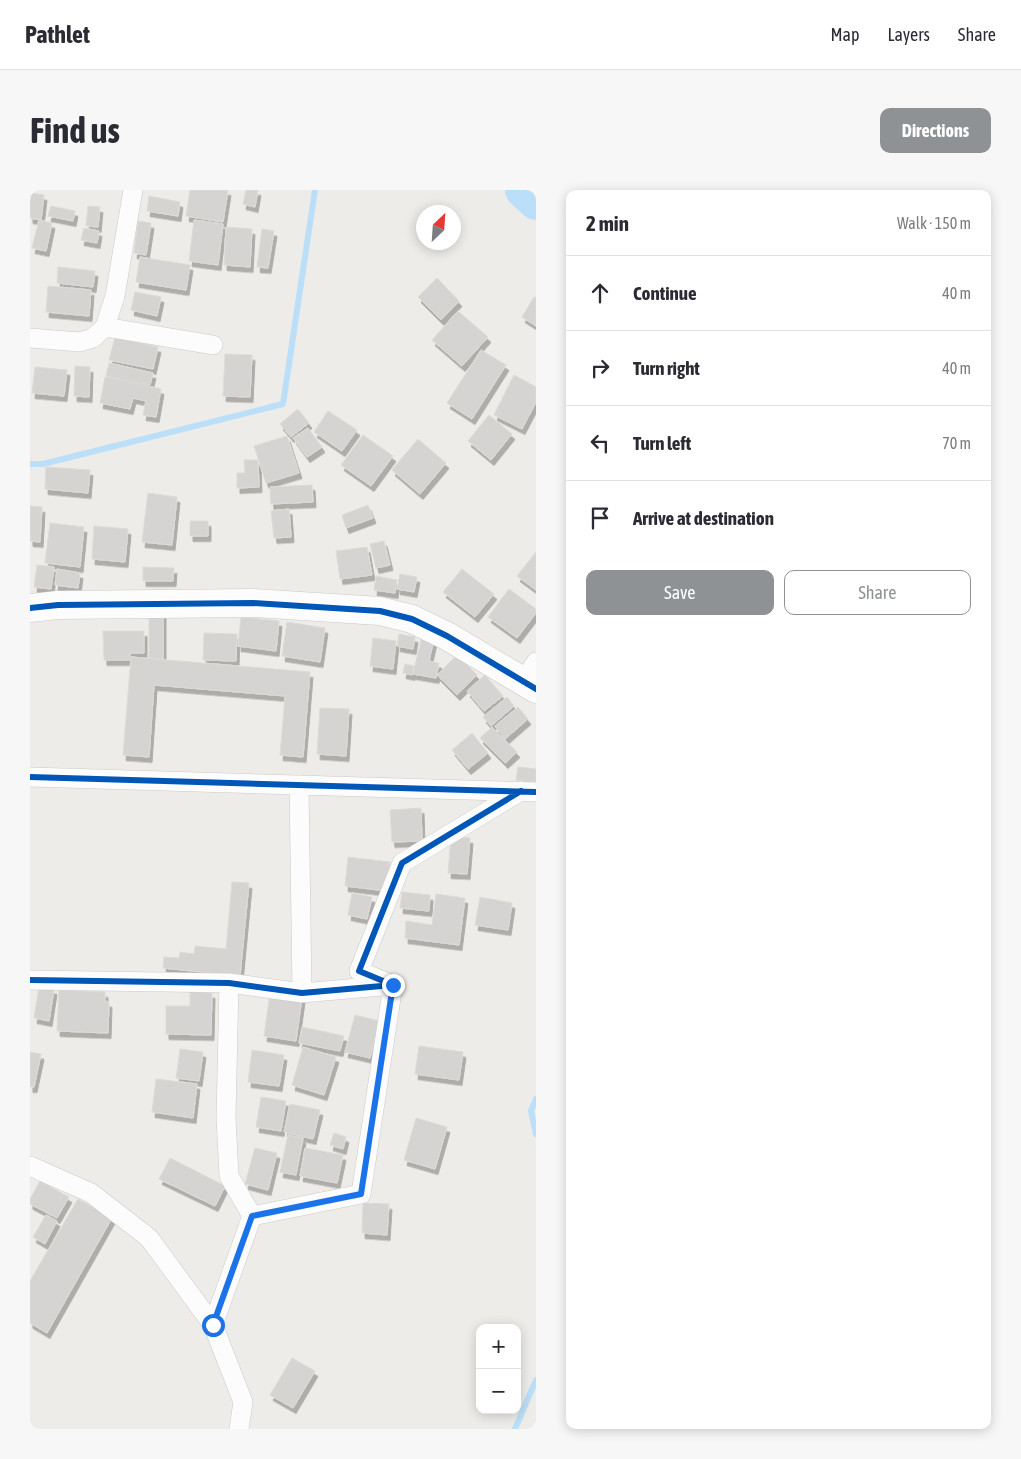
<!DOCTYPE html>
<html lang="en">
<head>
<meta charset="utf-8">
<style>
	body { margin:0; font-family:"Asap Condensed",sans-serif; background:#f7f7f7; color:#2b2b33 }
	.controls { position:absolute; right:15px; bottom:15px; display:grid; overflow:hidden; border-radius:10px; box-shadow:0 2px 12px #0003 }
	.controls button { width:45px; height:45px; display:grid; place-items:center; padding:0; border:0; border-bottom:1px solid #e1e1e2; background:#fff; color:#2b2b33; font:25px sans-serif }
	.compass { position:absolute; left:386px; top:15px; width:45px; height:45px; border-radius:50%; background:#fff; box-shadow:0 2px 12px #0003; rotate:25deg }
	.stop { position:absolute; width:15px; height:15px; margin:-11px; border:4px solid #1a73e8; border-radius:50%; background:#fff }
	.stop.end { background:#1a73e8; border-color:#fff; box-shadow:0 1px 5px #0008 }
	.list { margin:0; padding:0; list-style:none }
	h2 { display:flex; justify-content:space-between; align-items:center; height:65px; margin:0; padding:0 20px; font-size:21px }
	h2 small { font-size:16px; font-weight:400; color:#7c7c81 }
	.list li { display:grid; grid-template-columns:32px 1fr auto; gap:15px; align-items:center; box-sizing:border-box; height:75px; padding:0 20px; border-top:1px solid #e1e1e2 }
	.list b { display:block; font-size:19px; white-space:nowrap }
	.list em { font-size:16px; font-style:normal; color:#7c7c81 }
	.actions { display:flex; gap:10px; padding:15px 20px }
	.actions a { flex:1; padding:11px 0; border:1px solid #8f9294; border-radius:10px; text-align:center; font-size:18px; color:#8f9294 }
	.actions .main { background:#8f9294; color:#fff }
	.icon { flex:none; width:28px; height:28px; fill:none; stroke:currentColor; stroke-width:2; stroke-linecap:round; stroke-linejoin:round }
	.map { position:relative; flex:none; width:506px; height:1239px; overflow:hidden; border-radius:10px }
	header { display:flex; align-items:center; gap:30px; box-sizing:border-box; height:70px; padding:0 25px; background:#fff; border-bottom:1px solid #e1e1e2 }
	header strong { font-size:24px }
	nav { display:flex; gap:28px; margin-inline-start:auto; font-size:18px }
	.intro { display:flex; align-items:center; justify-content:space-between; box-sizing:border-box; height:120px; padding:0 30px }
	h1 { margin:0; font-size:35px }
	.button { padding:12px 22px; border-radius:10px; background:#8f9294; color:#fff; font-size:18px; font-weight:700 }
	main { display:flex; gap:30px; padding:0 30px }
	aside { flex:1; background:#fff; border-radius:10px; box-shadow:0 2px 12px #0003 }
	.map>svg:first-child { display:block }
</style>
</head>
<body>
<header>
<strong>Pathlet</strong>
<nav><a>Map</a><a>Layers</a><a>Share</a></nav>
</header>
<div class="intro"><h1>Find us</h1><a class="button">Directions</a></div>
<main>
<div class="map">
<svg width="506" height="1239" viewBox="0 0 506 1239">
	<defs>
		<filter id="shadow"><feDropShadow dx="3" dy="5.5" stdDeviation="0" flood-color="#0004"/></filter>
	</defs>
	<rect width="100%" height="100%" fill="#edece8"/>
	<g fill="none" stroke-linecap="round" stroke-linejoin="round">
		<path stroke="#bbdff8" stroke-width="6" d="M0 274H13L253 214 285 0
			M506 909 501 921 506 944
			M485 1239 506 1190"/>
		<path stroke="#bbdff8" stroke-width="36" d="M493 0 506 12"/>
	</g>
	<path fill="#d5d4d2" stroke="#dddbd6" filter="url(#shadow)" d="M160 0H198L193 32 156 26Z
		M216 0H228L225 17 213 14Z
		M0 3 14 5 11 30 0 28Z
		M119 6 150 12 148 26 117 21Z
		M21 16 45 21 43 31 18 26Z
		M58 16 70 17 68 37 56 36Z
		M9 30 22 33 16 61 2 58Z
		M164 30 193 34 188 75 159 71Z
		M108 31 121 33 116 65 104 63Z
		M196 37 222 39 220 77 194 75Z
		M54 38 69 41 67 53 51 50Z
		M232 39 244 41 238 78 227 77Z
		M110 67 160 75 156 100 106 92Z
		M28 77 65 81 63 97 27 93Z
		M407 88 429 111 411 130 388 107Z
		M18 96 61 100 59 126 16 122Z
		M105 102 131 107 127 126 101 120Z
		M504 107 506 108V136L492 127Z
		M428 121 458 147 432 176 402 150Z
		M85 147 128 157 123 179 79 170Z
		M451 160 476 175 442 229 417 213Z
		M195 164 222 165 220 207 193 206Z
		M79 173 123 183 120 195 76 186Z
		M45 176 60 177 59 207 44 206Z
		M5 177 37 180 34 206 2 203Z
		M484 185 506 197V212L492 239 464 225Z
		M75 187 131 199 126 227 113 225 116 211 103 208 100 219 70 213Z
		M268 219 279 233 261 247 250 234Z
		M298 221 327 240 312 261 284 242Z
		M459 225 482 244 461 270 438 251Z
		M278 238 292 257 277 267 263 248Z
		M333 245 363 266 341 296 311 275Z
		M257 246 269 283 236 293 224 256Z
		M388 249 416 273 390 304 362 280Z
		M214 270H228L229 297 207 298V283H215Z
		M16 277 60 280 58 303 15 299Z
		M282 295 283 312 241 314 240 297Z
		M118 303 147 307 142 355 112 352Z
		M338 315 343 328 316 338 312 325Z
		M0 316 12 317 10 352 0 351Z
		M259 319 261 347 244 348 241 321Z
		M160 331H178V346H160Z
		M20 333 54 337 50 377 15 373Z
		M64 336 98 339 95 372 62 369Z
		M354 351 360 375 346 378 340 354Z
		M337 357 342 385 310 389 306 361Z
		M506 362V400L487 386Z
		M7 375 24 377 21 399 4 397Z
		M113 377 144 378 143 391H113Z
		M27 379 50 383 48 398 25 395Z
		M432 379 464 404 445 427 413 402Z
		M370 384 387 387 384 402 367 399Z
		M346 386 367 390 365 403 344 400Z
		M479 399 506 419V423L487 448 458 427Z
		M119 422 133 423V469L119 468Z
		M211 427 249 431 246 461 208 456Z
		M257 432 295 438 290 472 252 466Z
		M73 441H114V463H100V470H74Z
		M174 443 207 444 206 471 173 470Z
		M369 444 385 447 383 459 367 456Z
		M392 446 404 449 399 471 409 473 406 488 383 484Z
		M343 448 366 451 363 479 340 476Z
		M427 465 447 485 427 505 407 485Z
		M101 467 280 482 273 567 250 565 255 506 124 495 119 567 93 565Z
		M375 474 384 476 382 485 373 483Z
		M455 485 473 506 454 521 437 501Z
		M477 507 484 516 461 536 453 527Z
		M488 517 498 529 475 549 465 536Z
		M290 518 319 519 316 566 287 564Z
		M462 537 487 562 475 573 450 548Z
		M442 543 458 563 438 579 422 560Z
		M488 577 506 579V592L486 590Z
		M391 618 392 651 362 652 360 620Z
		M421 646 440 648 437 684 418 683Z
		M318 667 360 672 357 701 315 696Z
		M202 692 219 693 210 786 133 778 134 767 149 768 150 762 164 764 165 756 196 759Z
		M372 702 400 705 399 721 370 718Z
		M322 703 342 707 337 729 318 725Z
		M406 704 435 708 429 755 375 748 376 731 402 735Z
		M450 707 482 713 478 740 445 735Z
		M9 797 24 799 19 831 4 828Z
		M29 800 75 802V811L79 812 78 843 27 841Z
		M160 802 182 803 181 845 136 844V816H160Z
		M240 803 272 807 266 851 234 846Z
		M325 825 349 831 340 868 315 862Z
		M272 837 314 846 310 861 269 853Z
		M389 856 433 862 429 890 385 884Z
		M273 857 306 867 294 905 262 895Z
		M150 859 173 862 169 891 146 888Z
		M222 860 254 865 249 896 218 892Z
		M0 862 11 864 4 897H0Z
		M126 889 167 894 163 928 122 922Z
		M231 907 256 911 251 941 226 937Z
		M260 914 290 920 283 949 254 942Z
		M386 928 417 937 405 979 374 970Z
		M304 943 316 947 313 959 300 955Z
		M258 945 273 948 266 985 250 982Z
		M225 958 247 963 238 1000 215 994Z
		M275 958 313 965 307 993 270 986Z
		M140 968 195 996 185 1016 129 989Z
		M10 991 39 1007 27 1028 0 1014V1009Z
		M48 1009 82 1028 17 1143 0 1133V1091Z
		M333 1013 359 1014 357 1045 332 1043Z
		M16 1025 27 1031 15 1054 3 1047Z
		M262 1168 285 1181 263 1218 240 1205Z"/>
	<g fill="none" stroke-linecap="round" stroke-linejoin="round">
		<g stroke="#cacaca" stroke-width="20">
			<path id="street" d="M75 137 183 155
				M0 148 50 152 63 148 75 137 85 106 103 0
				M493 491 506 472
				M0 587 506 602
				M269 595 272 803
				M0 790 199 793 272 803 363 795 329 781 372 673 491 601
				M0 976 61 1003 119 1048 183 1135 213 1212 209 1239
				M222 1026 331 1004 363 795
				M183 1135 222 1026 199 986 196 928 199 793"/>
		</g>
		<g stroke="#c9c9c9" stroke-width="29">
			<path id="secondary" d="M0 418 28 415 223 413 350 421 382 429 417 446 506 499"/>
		</g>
		<use href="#street" stroke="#fcfcfc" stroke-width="19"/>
		<use href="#secondary" stroke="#fcfcfc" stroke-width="28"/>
		<g stroke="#fff" stroke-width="9">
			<path id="cycleway" d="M0 418 28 415 223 413 350 421 382 429 417 446 506 499
				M0 587 506 602
				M0 790 199 793 272 803 363 795 329 781 372 673 491 601"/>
		</g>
		<use href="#cycleway" stroke="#0057b8" stroke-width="6"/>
	</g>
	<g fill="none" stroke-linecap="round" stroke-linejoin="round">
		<path stroke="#1a73e8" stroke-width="6" d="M183 1135 222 1026 331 1004 363 795"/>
	</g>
</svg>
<div class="controls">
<button>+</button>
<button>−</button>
</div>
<svg class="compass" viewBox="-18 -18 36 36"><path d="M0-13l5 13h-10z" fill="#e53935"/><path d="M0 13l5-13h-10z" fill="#7c7c81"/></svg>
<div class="stop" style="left:183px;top:1135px"></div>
<div class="stop end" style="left:363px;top:795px"></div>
</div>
<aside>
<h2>2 min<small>Walk · 150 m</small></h2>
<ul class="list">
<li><svg class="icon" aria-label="ahead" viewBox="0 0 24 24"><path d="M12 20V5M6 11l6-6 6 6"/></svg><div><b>Continue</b></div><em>40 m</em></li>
<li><svg class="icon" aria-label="right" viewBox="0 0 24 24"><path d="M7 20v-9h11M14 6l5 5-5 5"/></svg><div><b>Turn right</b></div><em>40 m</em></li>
<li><svg class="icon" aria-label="left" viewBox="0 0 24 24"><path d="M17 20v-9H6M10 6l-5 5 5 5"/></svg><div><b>Turn left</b></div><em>70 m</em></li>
<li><svg class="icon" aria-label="arrive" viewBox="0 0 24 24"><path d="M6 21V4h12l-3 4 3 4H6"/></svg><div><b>Arrive at destination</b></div></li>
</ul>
<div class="actions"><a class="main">Save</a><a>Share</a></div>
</aside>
</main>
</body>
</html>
